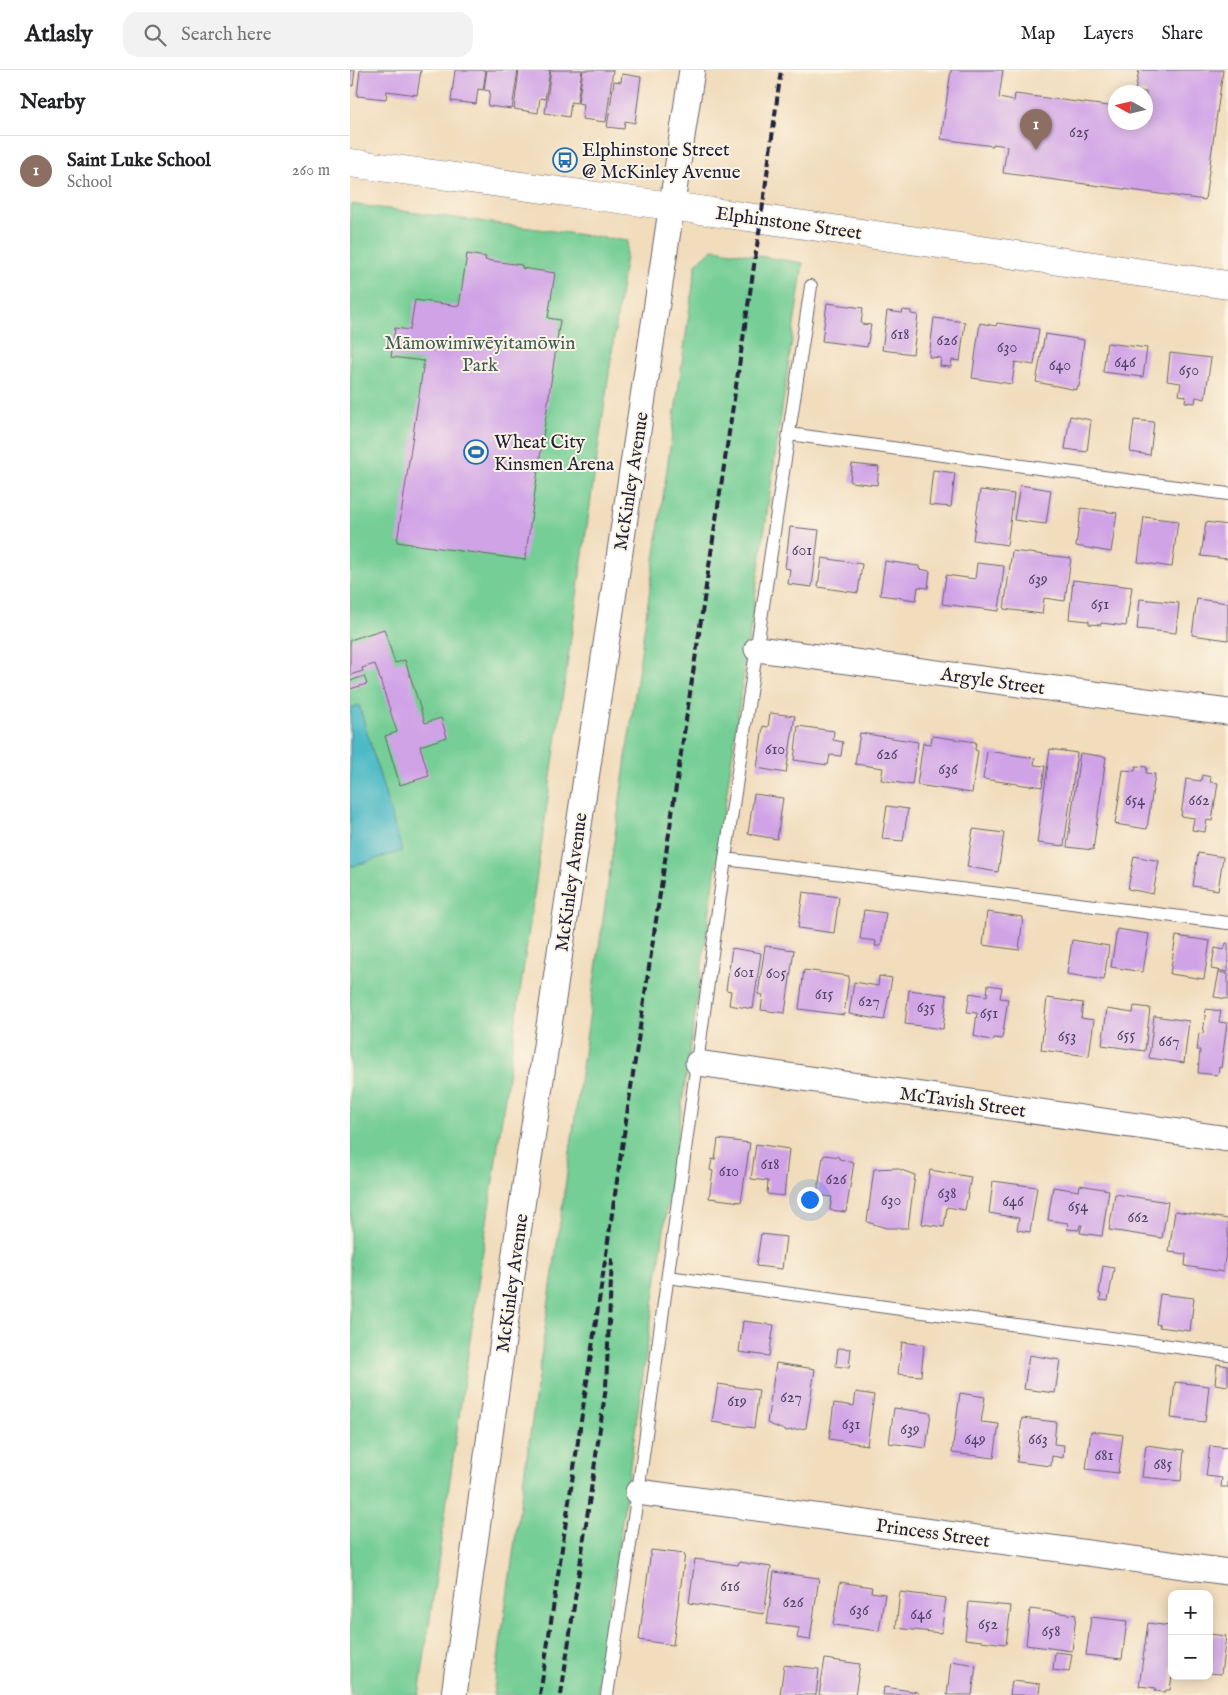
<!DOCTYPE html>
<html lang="en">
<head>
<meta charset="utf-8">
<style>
	body { margin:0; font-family:"IM FELL English",serif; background:#f2f2f2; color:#202124 }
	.controls { position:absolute; right:15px; bottom:15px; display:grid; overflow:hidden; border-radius:10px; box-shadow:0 2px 12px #0003 }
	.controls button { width:45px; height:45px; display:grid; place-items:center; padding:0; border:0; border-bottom:1px solid #e0e0e0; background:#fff; color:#202124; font:25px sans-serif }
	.compass { position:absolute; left:758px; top:15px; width:45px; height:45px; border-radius:50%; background:#fff; box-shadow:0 2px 12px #0003; rotate:278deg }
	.you { position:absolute; left:459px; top:1129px; width:18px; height:18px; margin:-12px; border:4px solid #fff; border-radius:50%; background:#1a73e8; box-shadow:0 0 0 8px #1a73e833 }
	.badge { display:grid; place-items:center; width:32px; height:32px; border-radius:50%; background:#1f6fb2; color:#fff; font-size:16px; font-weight:700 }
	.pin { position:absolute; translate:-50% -41px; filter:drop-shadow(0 1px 2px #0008) }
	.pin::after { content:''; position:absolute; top:26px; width:18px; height:15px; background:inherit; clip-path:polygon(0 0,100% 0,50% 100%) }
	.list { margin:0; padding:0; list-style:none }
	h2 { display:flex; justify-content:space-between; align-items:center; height:65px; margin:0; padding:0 20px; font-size:21px }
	h2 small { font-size:16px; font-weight:400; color:#757577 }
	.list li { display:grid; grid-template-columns:32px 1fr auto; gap:15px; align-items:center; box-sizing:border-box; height:70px; padding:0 20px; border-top:1px solid #e0e0e0 }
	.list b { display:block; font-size:19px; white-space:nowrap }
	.list p { margin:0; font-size:16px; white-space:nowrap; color:#757577 }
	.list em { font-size:16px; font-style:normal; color:#757577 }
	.icon { flex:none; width:28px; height:28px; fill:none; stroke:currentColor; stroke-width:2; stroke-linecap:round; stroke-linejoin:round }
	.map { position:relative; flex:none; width:878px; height:1625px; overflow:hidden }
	header { display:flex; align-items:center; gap:30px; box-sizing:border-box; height:70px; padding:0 25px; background:#fff; border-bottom:1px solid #e0e0e0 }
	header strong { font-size:24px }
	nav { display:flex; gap:28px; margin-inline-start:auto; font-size:18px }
	.search { width:350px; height:45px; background:#f2f2f2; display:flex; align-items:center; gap:12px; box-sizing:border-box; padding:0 18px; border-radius:15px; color:#757577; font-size:19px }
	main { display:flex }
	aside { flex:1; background:#fff }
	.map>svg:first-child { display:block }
</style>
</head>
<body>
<header>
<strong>Atlasly</strong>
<div class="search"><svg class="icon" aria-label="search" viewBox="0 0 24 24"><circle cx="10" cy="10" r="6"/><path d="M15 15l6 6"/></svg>Search here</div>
<nav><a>Map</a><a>Layers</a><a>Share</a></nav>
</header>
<main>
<aside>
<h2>Nearby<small></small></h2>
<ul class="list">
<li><span class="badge" style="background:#8d6e63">1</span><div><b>Saint Luke School</b><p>School</p></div><em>260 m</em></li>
</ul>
</aside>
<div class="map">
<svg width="878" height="1625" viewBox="0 0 878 1625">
	<rect width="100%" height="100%" fill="#fcf5e5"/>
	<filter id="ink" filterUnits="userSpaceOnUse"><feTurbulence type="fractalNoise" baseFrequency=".02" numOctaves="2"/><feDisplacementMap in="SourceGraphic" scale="10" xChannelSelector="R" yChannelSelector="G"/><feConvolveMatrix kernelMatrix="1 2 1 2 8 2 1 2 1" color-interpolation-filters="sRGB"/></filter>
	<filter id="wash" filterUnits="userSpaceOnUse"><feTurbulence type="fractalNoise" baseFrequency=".0096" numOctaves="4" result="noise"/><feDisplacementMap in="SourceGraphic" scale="20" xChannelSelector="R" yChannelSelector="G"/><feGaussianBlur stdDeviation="1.12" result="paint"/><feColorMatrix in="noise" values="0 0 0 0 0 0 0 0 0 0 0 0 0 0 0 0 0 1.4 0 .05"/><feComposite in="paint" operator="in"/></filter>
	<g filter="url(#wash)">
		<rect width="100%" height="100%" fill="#f1dcbc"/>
		<path fill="#74ce95" stroke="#4b7868" d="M0 134 278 171 69 1625H0Z
			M363 179 453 193 247 1625H143L346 194Z"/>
		<path fill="#4cb9c6" stroke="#376e80" d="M9 635 52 781 0 797V638Z"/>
		<g id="blocks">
			<path fill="#d0a3e7" d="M0 0H5L3 16 0 15Z
				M10 0H71L67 25 37 21 36 29 7 26Z
				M105 0H136L133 20 128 19 126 34 101 31Z
				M137 0H168L162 39 138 36 140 21 134 20Z
				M169 0H200L195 29 190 28 188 43 164 39Z
				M201 0H232L227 33 221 32 219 47 195 43Z
				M233 0H263L256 52 232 49 234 34 228 33Z
				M601 0H653L649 28 664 31 665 24 766 37V52H796V22H785L789 0H873L855 130 653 103 657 76 643 74V76L591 69Z
				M272 4 291 7 285 53 275 51 274 59 257 57 264 11 271 12Z
				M117 184 136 187 135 190 172 195V198L205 203 198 248 210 250 175 490 47 472 74 291 41 287 45 258 60 260 65 230 109 236Z
				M477 233 513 238 511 254 521 255 517 277 472 271Z
				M553 240 561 241V244L568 245 563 284 532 280 537 241 552 243Z
				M584 248 615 252 610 291 602 290 601 297 590 296 591 288 579 287Z
				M630 253 646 256 647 253 689 259 684 295 665 292 662 314 622 308Z
				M695 264 734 270 731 296 732 297 729 317H727V320L686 312Z
				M757 273 797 278 793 307 753 302Z
				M820 283 861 288 855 329 846 327 845 333 835 332 836 326 829 325 831 313 817 311Z
				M720 346 741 350 737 382 715 379Z
				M784 350 804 352 800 385 780 382Z
				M502 394 529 397 527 415 500 412Z
				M583 400 605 403 601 437 579 435Z
				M670 415 701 420 696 454 664 450Z
				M630 420 664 424 657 475 623 470Z
				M731 438 767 443 761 482 726 476Z
				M794 447 828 451 822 497 788 492Z
				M856 452 878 455V489L851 486Z
				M440 457 469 460 462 517 438 514 440 499 435 498Z
				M662 481 721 488 715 531 694 528 692 544 654 539Z
				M472 488 512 494 508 523 468 517Z
				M535 491 569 496V499L580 501 578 518 568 517 566 530 530 525Z
				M627 493 654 496 649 541 592 534 596 505 625 509Z
				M723 510 782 517 776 556 751 553V555L739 554V551L719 549Z
				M790 529 829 533 826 563 787 559Z
				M847 529 878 533V570L842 565Z
				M34 559 45 593 55 590 75 653 91 648 97 667 70 676 79 706 50 715 35 666 47 662 25 594 12 598 13 601 0 605V570Z
				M14 606 17 614 0 619V611Z
				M420 643 445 646 436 703 407 698 413 656 418 657Z
				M448 656 484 661 483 670 493 672 491 686 480 685 478 695 444 690Z
				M510 663 568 672 562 715 531 710 533 698 505 694Z
				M582 666 626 672 625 680 628 681 622 723 567 715 573 673 581 674Z
				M700 679 727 683 714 776 687 773Z
				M637 681 685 688 684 695 695 696 692 717 681 715V716L633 709Z
				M730 683 756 687 743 780 717 777Z
				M786 696 797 697 796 703 805 704 797 759 765 754 773 700 785 701Z
				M852 705 861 707 860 712 868 713 862 751 857 750 855 762 842 760 844 748 831 746 836 709 851 711Z
				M404 724 433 728 427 769 398 764Z
				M537 736 558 739 553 771 532 769Z
				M623 759 654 763 648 802 617 797Z
				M848 783 873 787 868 820 843 816Z
				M784 786 809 791 803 824 778 819Z
				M453 822 489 827 484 863 448 858Z
				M514 840 536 843 531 876H525L526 871 510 869Z
				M637 842 673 847 669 880 633 875Z
				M767 859 799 864 793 902 761 897Z
				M826 866 860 871 854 909 820 904Z
				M722 870 759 876 754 910 717 904Z
				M876 873H878V902L861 899 865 878 874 880Z
				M415 876 444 880 435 943 411 940 413 925 408 924Z
				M382 878 411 883 403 939 379 935 381 921 376 920Z
				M454 900 499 906 494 945 449 939Z
				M869 902 878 904V929L864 927Z
				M529 906 542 908 534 950 499 944 504 912 528 916Z
				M638 915 652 917 650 928 658 929 652 969 644 968 643 971 624 966 627 943 617 942 620 923 637 926Z
				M559 920 597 925 593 959 555 954Z
				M697 928 733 933 731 948 744 950 739 986 691 980Z
				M784 936 800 938 795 981 752 975 757 939 783 943Z
				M856 939 871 941 869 952 877 953 871 998 869 997 868 1005 848 1003 850 980H847L849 963 853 964Z
				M804 946 839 951 834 993 799 988Z
				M368 1069 400 1073 391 1132 359 1128 363 1101 360 1100 362 1089 365 1090Z
				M406 1074 439 1079 434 1126 417 1124 418 1111 401 1109Z
				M475 1085 489 1087V1089L504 1092 496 1142 480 1140 482 1127 467 1125 473 1087Z
				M546 1098 565 1105 558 1158H536L517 1152 524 1099Z
				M580 1100 621 1107 615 1140 597 1137 594 1157 572 1154Z
				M643 1111 687 1117 680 1162 667 1160 669 1148 639 1143Z
				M730 1115 759 1120 752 1166 730 1163 732 1155H730L729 1160 717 1159 718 1153 698 1150 703 1117 729 1121Z
				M765 1124 818 1132 812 1168 759 1160Z
				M825 1141 878 1149V1170L873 1202 835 1196 836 1184 819 1182Z
				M411 1164 436 1167 432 1199 406 1196Z
				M753 1196 764 1198 758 1231 750 1230 751 1224H749Z
				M810 1224 844 1228 840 1261 809 1257 810 1255 806 1254Z
				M393 1251 424 1255 419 1286 389 1282Z
				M552 1272 574 1275 571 1306 548 1304Z
				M488 1278 501 1279 499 1298 486 1296Z
				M679 1285 710 1290 705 1323 674 1319Z
				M426 1293 465 1299 456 1358 436 1361 417 1353Z
				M867 1294 878 1296V1316L865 1314Z
				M825 1312 859 1316 855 1352 821 1348Z
				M368 1314 409 1320 404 1358 362 1352Z
				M506 1322 524 1325 517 1375 479 1369 484 1333 504 1336Z
				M610 1323 635 1327 631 1352 649 1354 644 1388 602 1383Z
				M544 1338 581 1343 576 1378 539 1373Z
				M672 1348 706 1352 704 1374 714 1375 713 1388 702 1386 701 1396 667 1392Z
				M741 1361 773 1365 768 1403 736 1399Z
				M796 1375 834 1380 831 1411 792 1407Z
				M860 1376 878 1378V1417H871L872 1408 856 1406Z
				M301 1480 335 1484 323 1575 289 1570Z
				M345 1489 388 1495 389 1492 421 1497 414 1544 339 1533Z
				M424 1502 469 1508 460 1570 447 1568 449 1558 417 1554Z
				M490 1512 522 1517 521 1522 535 1524 529 1561 483 1555Z
				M550 1522 596 1528 591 1563 546 1558Z
				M619 1532 661 1536 656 1574 615 1569Z
				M680 1539 726 1545 722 1581 676 1575Z
				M741 1547 777 1551 772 1589 736 1585Z
				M798 1553 820 1556 819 1558H822V1606L820 1620H816L815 1622 805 1621 806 1618 789 1616Z
				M859 1564 876 1566 871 1604 859 1603Z
				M705 1582 722 1584 719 1602 703 1600Z
				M475 1589 510 1594 505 1625H469Z
				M601 1591 626 1595 622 1625H597Z
				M434 1595 469 1599 466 1625H430Z
				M662 1611 690 1614 689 1625H660Z
				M534 1617 568 1622V1625H533Z"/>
		</g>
	</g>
	<g filter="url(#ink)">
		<use href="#blocks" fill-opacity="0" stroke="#6a6368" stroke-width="1"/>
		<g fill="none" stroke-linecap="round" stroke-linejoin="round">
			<g stroke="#6a6368" stroke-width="14">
				<path id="lane" d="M439 364 878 424
					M375 789 878 853
					M318 1207 878 1284
					M257 1625 288 1422 375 789 461 216"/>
			</g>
			<g stroke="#6a6368" stroke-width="27">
				<path id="street" d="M407 579 878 642
					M348 993 878 1069
					M288 1422 878 1502
					M104 1625 166 1176 342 0"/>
			</g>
			<g stroke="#6a6368" stroke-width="29">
				<path id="secondary" d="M0 93 321 136 878 215"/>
			</g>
			<use href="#lane" stroke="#fff" stroke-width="12"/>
			<use href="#street" stroke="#fff" stroke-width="25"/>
			<use href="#secondary" stroke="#fff" stroke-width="28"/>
			<path stroke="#22223b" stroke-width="4" stroke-dasharray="8 4" stroke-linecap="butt" d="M190 1625 411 149 431 0
				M211 1625 256 1317 262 1188"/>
		</g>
	</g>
	<defs>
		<g id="bus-ring" transform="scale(1.25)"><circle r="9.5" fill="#fcf5e5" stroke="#1f6fb2" stroke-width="1.5"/><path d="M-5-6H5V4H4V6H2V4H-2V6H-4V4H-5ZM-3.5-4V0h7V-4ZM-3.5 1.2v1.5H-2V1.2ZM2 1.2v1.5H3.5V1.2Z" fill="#1f6fb2"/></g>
		<g id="stadium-ring" transform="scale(1.25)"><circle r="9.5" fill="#fcf5e5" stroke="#1f6fb2" stroke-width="1.5"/><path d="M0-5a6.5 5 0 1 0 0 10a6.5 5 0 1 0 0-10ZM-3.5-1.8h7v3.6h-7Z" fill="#1f6fb2"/></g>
	</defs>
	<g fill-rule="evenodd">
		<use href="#bus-ring" x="215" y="90"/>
		<use href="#stadium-ring" x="126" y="382"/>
	</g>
	<g text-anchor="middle" stroke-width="4" stroke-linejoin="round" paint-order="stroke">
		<g font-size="16" fill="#4e4266">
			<text x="729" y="67">625</text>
			<text x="550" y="269">618</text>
			<text x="597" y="275">626</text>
			<text x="657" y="282">630</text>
			<text x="775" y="297">646</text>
			<text x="710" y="300">640</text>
			<text x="839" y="305">650</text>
			<text x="452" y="485">601</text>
			<text x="688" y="514">639</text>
			<text x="750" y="539">651</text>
			<text x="425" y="684">610</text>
			<text x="537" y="689">626</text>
			<text x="598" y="704">636</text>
			<text x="785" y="735">654</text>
			<text x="849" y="735">662</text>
			<text x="394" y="907">601</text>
			<text x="426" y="908">605</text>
			<text x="474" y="929">615</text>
			<text x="519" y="936">627</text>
			<text x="576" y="942">635</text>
			<text x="639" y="948">651</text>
			<text x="776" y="970">655</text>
			<text x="717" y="971">653</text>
			<text x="819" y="976">667</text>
			<text x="420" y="1099">618</text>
			<text x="379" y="1106">610</text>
			<text x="486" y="1114">626</text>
			<text x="597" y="1128">638</text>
			<text x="541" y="1135">630</text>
			<text x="663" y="1136">646</text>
			<text x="728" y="1141">654</text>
			<text x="788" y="1152">662</text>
			<text x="441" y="1332">627</text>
			<text x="387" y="1336">619</text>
			<text x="501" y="1359">631</text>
			<text x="560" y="1364">639</text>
			<text x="625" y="1374">649</text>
			<text x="688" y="1374">663</text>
			<text x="754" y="1390">681</text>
			<text x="813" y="1399">685</text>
			<text x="380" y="1521">616</text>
			<text x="443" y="1537">626</text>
			<text x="509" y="1545">636</text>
			<text x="571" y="1549">646</text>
			<text x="638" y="1559">652</text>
			<text x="701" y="1566">658</text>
		</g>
		<g font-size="19" fill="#22223b" stroke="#fcf5e5" text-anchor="start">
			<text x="232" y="86">Elphinstone Street<tspan x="232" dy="22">@ McKinley Avenue</tspan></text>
			<text x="144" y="378">Wheat City<tspan x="144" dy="22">Kinsmen Arena</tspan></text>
		</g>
		<g font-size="19" fill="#22223b" stroke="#fcf5e5">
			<text transform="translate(439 152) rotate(8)" y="7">Elphinstone Street</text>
			<text transform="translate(280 411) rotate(-81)" y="7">McKinley Avenue</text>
			<text transform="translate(643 610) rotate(8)" y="7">Argyle Street</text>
			<text transform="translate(220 812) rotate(-82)" y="7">McKinley Avenue</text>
			<text transform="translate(613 1031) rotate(8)" y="7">McTavish Street</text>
			<text transform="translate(161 1213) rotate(-82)" y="7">McKinley Avenue</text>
			<text transform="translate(583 1462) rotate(8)" y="7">Princess Street</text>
		</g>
		<g font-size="19" fill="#3f5e5a" stroke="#fcf5e5">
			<text x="130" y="279">Māmowimīwēyitamōwin<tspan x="130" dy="22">Park</tspan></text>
		</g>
	</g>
</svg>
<div class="controls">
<button>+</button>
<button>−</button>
</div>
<svg class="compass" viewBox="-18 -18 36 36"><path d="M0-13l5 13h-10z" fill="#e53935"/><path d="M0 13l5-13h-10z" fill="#757577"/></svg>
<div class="you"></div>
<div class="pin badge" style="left:686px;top:80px;background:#8d6e63">1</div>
</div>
</main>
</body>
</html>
